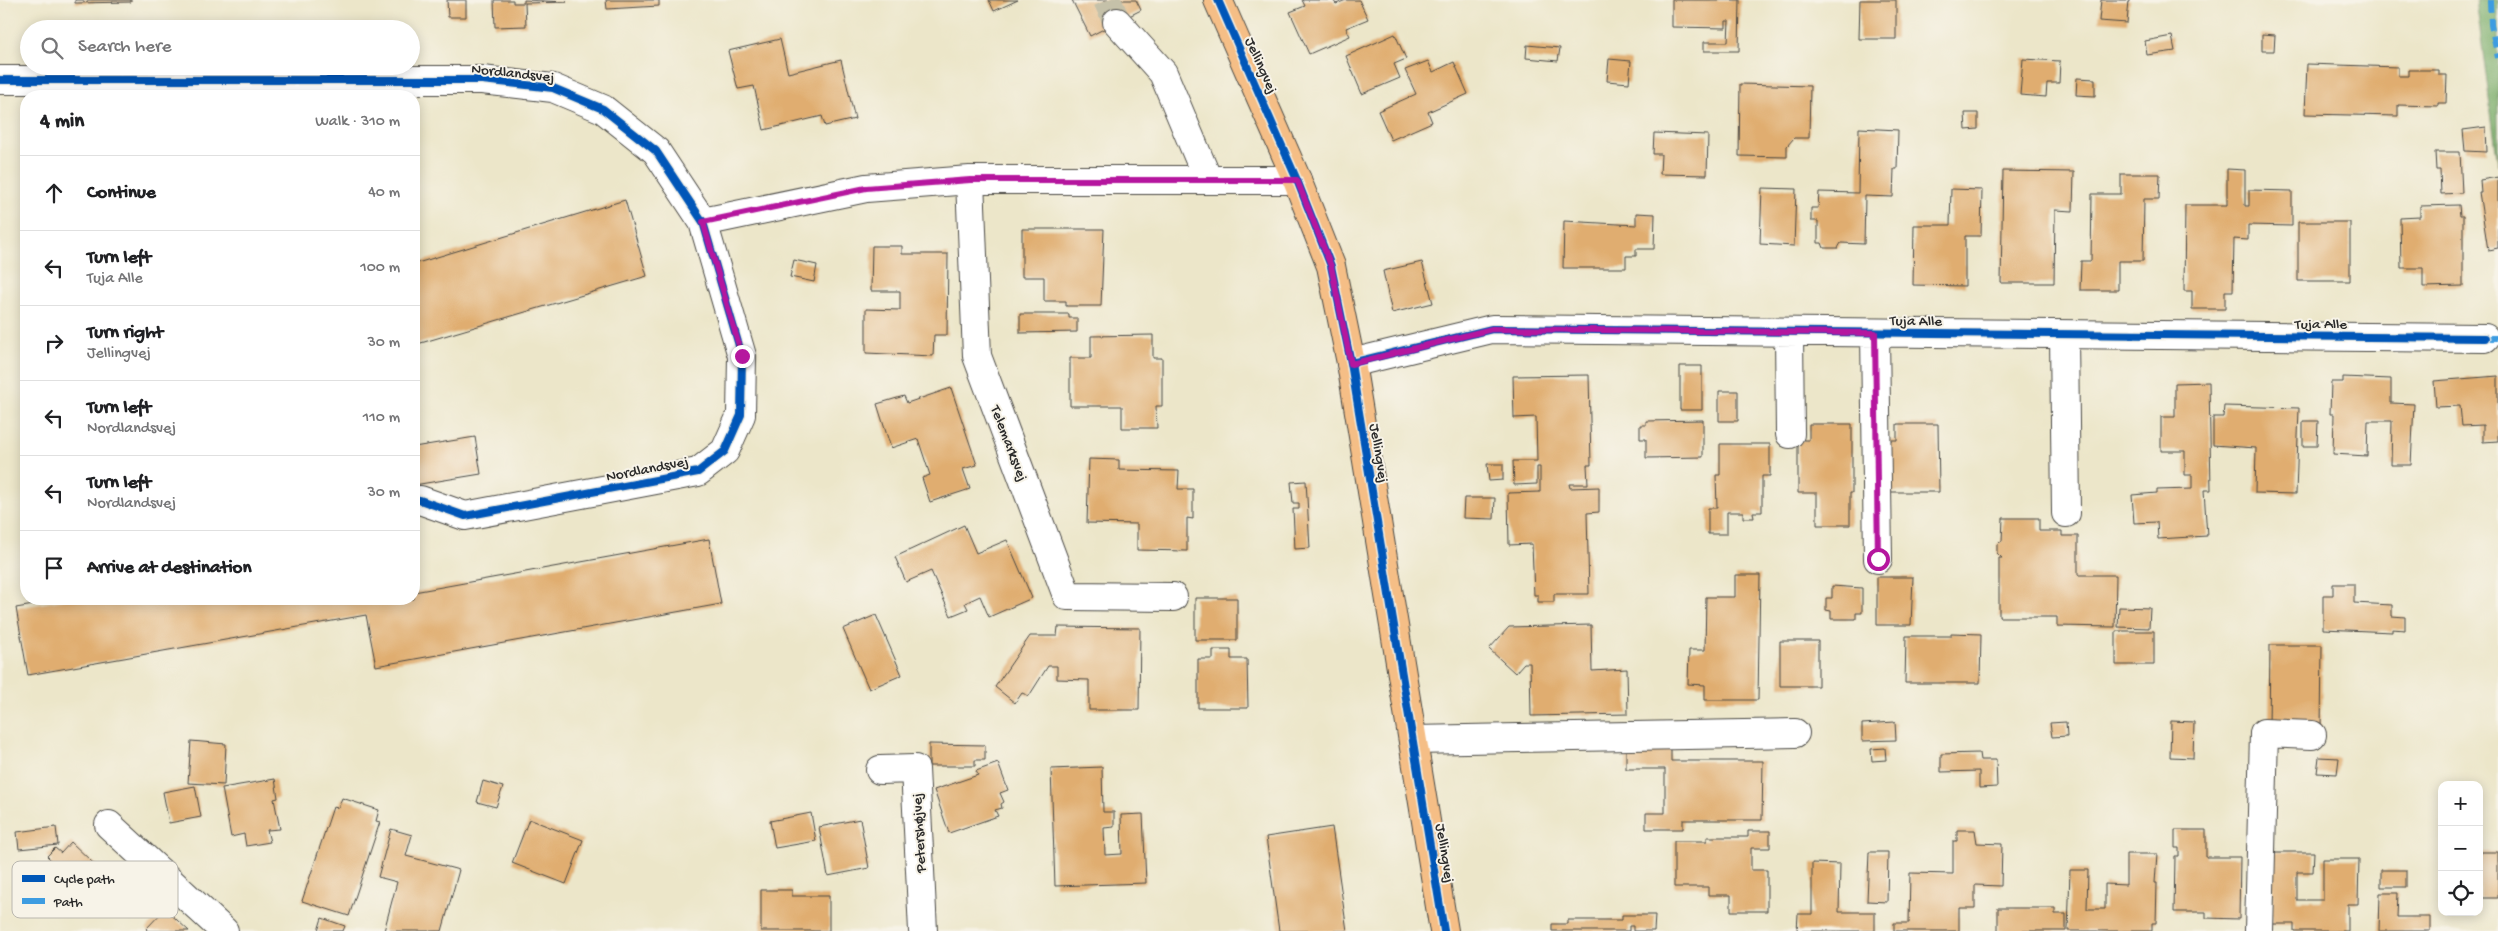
<!DOCTYPE html>
<html lang="en">
<head>
<meta charset="utf-8">
<style>
	body { margin:0; font-family:"Gochi Hand",sans-serif; background:#f6f6f6; color:#202124 }
	.controls { position:absolute; right:15px; bottom:15px; display:grid; overflow:hidden; border-radius:10px; box-shadow:0 2px 12px #0003 }
	.controls button { width:45px; height:45px; display:grid; place-items:center; padding:0; border:0; border-bottom:1px solid #e0e0e0; background:#fff; color:#202124; font:25px sans-serif }
	.stop { position:absolute; width:15px; height:15px; margin:-11px; border:4px solid #b5179e; border-radius:50%; background:#fff }
	.stop.end { background:#b5179e; border-color:#fff; box-shadow:0 1px 5px #0008 }
	.list { margin:0; padding:0; list-style:none }
	h2 { display:flex; justify-content:space-between; align-items:center; height:65px; margin:0; padding:0 20px; font-size:21px }
	h2 small { font-size:16px; font-weight:400; color:#757577 }
	.list li { display:grid; grid-template-columns:32px 1fr auto; gap:15px; align-items:center; box-sizing:border-box; height:75px; padding:0 20px; border-top:1px solid #e0e0e0 }
	.list b { display:block; font-size:19px; white-space:nowrap }
	.list p { margin:0; font-size:16px; white-space:nowrap; color:#757577 }
	.list em { font-size:16px; font-style:normal; color:#757577 }
	.icon { flex:none; width:28px; height:28px; fill:none; stroke:currentColor; stroke-width:2; stroke-linecap:round; stroke-linejoin:round }
	.map { position:relative; flex:none; width:2498px; height:931px; overflow:hidden }
	.search { position:absolute; background:#fff; box-shadow:0 2px 12px #0003; left:20px; top:20px; width:400px; height:55px; display:flex; align-items:center; gap:12px; box-sizing:border-box; padding:0 18px; border-radius:28px; color:#757577; font-size:19px }
	.panel { position:absolute; background:#fff; box-shadow:0 2px 12px #0003; left:20px; top:90px; width:400px; height:515px; border-radius:20px }
	.map>svg:first-child { display:block }
</style>
</head>
<body>
<div class="map">
<svg width="2498" height="931" viewBox="0 0 2498 931">
	<rect width="100%" height="100%" fill="#f7f3e8"/>
	<filter id="ink" filterUnits="userSpaceOnUse"><feTurbulence type="fractalNoise" baseFrequency=".02" numOctaves="2"/><feDisplacementMap in="SourceGraphic" scale="10" xChannelSelector="R" yChannelSelector="G"/><feConvolveMatrix kernelMatrix="1 2 1 2 8 2 1 2 1" color-interpolation-filters="sRGB"/></filter>
	<filter id="wash" filterUnits="userSpaceOnUse"><feTurbulence type="fractalNoise" baseFrequency=".0096" numOctaves="4" result="noise"/><feDisplacementMap in="SourceGraphic" scale="20" xChannelSelector="R" yChannelSelector="G"/><feGaussianBlur stdDeviation="1.12" result="paint"/><feColorMatrix in="noise" values="0 0 0 0 0 0 0 0 0 0 0 0 0 0 0 0 0 1.4 0 .05"/><feComposite in="paint" operator="in"/></filter>
	<g filter="url(#wash)">
		<rect width="100%" height="100%" fill="#ece6c9"/>
		<path fill="#78ac68" stroke="#526c4a" d="M2476 0H2498V165Z"/>
		<g id="blocks">
			<path fill="#e0ad6f" d="M75 0H131V2L75 3Z
				M447 0H466V17H448Z
				M494 0H513V3H524V0L567 2 525 3 526 26 495 27Z
				M606 0H659V6L607 9Z
				M989 0H1018L994 11Z
				M1072 0H1136L1141 10 1090 36Z
				M1302 0H1333L1336 4 1346 0H1359L1368 19 1346 28 1350 36 1309 54 1290 12 1305 6Z
				M1672 0H1740L1739 51H1704V42H1728L1729 21H1726V28L1672 27Z
				M1860 0H1896V39H1859Z
				M2101 0H2129L2127 23 2099 21Z
				M1395 34 1406 59 1394 64 1400 78 1362 94 1346 56Z
				M2262 34 2275 35 2274 51H2262Z
				M2172 36 2175 51 2147 55 2145 41Z
				M780 39 788 73 841 60 855 119 825 126 822 116 764 130 754 86 738 89 728 51Z
				M1527 45 1560 48 1558 61 1526 58Z
				M1609 59 1631 61 1629 83 1607 81Z
				M2023 59 2060 61 2059 83H2047L2046 97 2020 95Z
				M1428 61 1433 72 1454 62 1468 94 1428 112 1432 122 1391 140 1378 111 1416 94 1405 70Z
				M2307 64 2398 67V76H2408V70H2439V75H2447L2446 103H2438V106L2398 105V116L2305 114Z
				M2077 78 2095 79V96L2076 95Z
				M1740 84 1810 86 1809 138H1794L1787 146V157L1739 156Z
				M1965 113H1978V129L1966 130Z
				M2486 127 2487 152 2465 151 2463 130Z
				M1859 128 1898 130 1897 169H1894L1893 197 1865 196 1864 244 1841 243 1838 248H1824L1822 243H1818V221H1811V208H1818L1819 192 1858 193Z
				M1654 133 1708 135 1707 175 1660 174 1661 154H1653Z
				M2435 152H2460L2462 193 2441 194 2440 170H2436Z
				M2227 169 2245 170V206H2249V190L2292 191V226L2248 225V240L2234 239 2233 291H2225V309H2192V291H2184L2185 205H2227Z
				M2003 171 2074 172 2073 211 2055 210 2054 283H2001Z
				M2121 174H2160L2159 199H2144L2143 261H2118V290H2080L2081 261H2091L2092 194H2121Z
				M2498 177V248L2488 250 2479 192H2481L2480 180Z
				M1762 188 1796 189 1794 246 1760 244Z
				M1951 189 1982 190 1981 236H1965V286L1913 285 1914 225H1950Z
				M625 200 647 276 414 345V264Z
				M2459 205 2460 216H2463V286L2423 287V268H2401L2400 218 2420 217V206Z
				M1636 213 1655 214 1654 249H1636V256H1626V268H1563L1564 221 1636 225Z
				M2298 222H2350V281H2298Z
				M1022 229H1104L1101 306H1066V301H1044V277H1022Z
				M872 246H902V254H948L947 335H934L933 356 866 353V309L900 310V291H871Z
				M794 260 817 265 814 282 790 277Z
				M1422 262 1433 303 1392 313 1383 271Z
				M1020 314H1069V318H1077V332L1020 333Z
				M1153 335V358H1162V406H1156L1157 428H1122V406H1070V358H1091V336Z
				M1680 366H1702V410H1680Z
				M1589 375 1591 465H1587L1588 484H1569L1570 488 1599 487V512L1587 513 1589 594H1554V602H1538V595H1534L1532 544 1509 545 1508 493 1540 492V467H1537V484L1514 485 1513 461H1537L1536 417 1514 418 1513 376Z
				M2498 376V441L2483 442V425L2462 426 2460 406 2436 407 2434 381Z
				M2343 377 2391 379V403L2414 404 2411 465H2391L2392 421H2368L2367 456 2333 454 2334 414H2330L2331 382H2343Z
				M2209 382 2211 490H2204L2207 536 2158 539 2157 522 2134 523 2132 495 2157 493V490L2192 489V475H2185V451H2161V417H2175V383Z
				M951 388 977 465 963 469 970 489 930 502 922 478 930 475 918 439 891 448 877 404 904 396 907 403Z
				M1719 391H1738V421H1719Z
				M2224 406 2299 408 2296 494 2255 493 2256 448 2213 445V417H2223Z
				M1703 420V457L1646 458V439H1640V425H1646V421Z
				M2303 421H2318L2317 446H2303Z
				M1809 424H1852V493H1850V525H1817V493H1798V440H1809Z
				M1897 424H1938L1939 492H1886L1885 440H1897Z
				M475 437 481 474 414 485V447Z
				M1720 444H1770V476H1762V512H1753L1754 518H1743V512H1727V534H1708V508H1717L1716 475H1720Z
				M1089 459 1119 460V470L1179 471 1178 489H1193V519L1187 518V551L1137 550V524L1087 523Z
				M1487 464H1503V480L1489 481Z
				M1306 481 1310 548 1295 549 1293 509H1299V503H1293L1291 482Z
				M1464 498H1495L1494 519 1463 518Z
				M2003 518H2039V531H2062V536H2078V575H2116L2115 627 2057 626V617H1999V558H2002L1997 553V544L2002 541Z
				M964 525 976 553 1007 540 1032 598 989 617 980 596 965 603 968 609 951 616 931 571 906 582 895 557Z
				M709 539 721 604 376 666 366 615 28 675 16 608 68 599H414V592Z
				M1735 575H1760L1758 700H1705V685L1688 684 1689 650H1705L1706 597H1735Z
				M1877 577H1913L1911 625H1877Z
				M2333 584H2354V603L2392 605V616L2405 617V630L2392 629V632L2323 629V595H2333Z
				M1832 586 1862 588V613H1856V619H1831V611L1826 610V598H1832Z
				M1195 598H1237V640H1195Z
				M2119 607 2150 608 2149 628 2118 627Z
				M876 615 902 675 869 689 843 629Z
				M1591 625 1592 671 1627 669 1628 714 1531 716 1530 663H1524L1515 673 1489 649 1509 627Z
				M1058 627 1140 628 1139 710H1089V680L1057 679V666H1048L1029 696 1022 693 1015 703 995 687 1030 636H1057Z
				M2116 631H2154V665H2116Z
				M1951 633 1981 634 1980 683H1905L1906 636H1951Z
				M1780 641H1818V686H1780Z
				M2270 645H2322L2321 730 2269 729Z
				M1213 650H1231V659H1247L1248 708H1198V659H1213Z
				M2171 721 2194 722 2193 758 2170 757Z
				M1895 722 1896 740 1862 741V724Z
				M2066 722 2067 736 2052 737 2050 723Z
				M191 741 226 744 224 785 188 783Z
				M929 744 985 745V760H975V766H929Z
				M1626 747 1671 748V761H1763L1762 820H1683V829H1646V813H1665V769H1626Z
				M1885 748 1886 760 1872 761 1871 749Z
				M1979 753 1980 760H1996L1997 787 1979 788V771L1941 772V754Z
				M2319 757 2339 758 2337 774 2317 773Z
				M998 763 1008 790 1000 793 1004 802 1001 804 1002 808 995 810 998 816 949 833 934 790 978 775 976 771Z
				M1102 767 1103 812H1114V827L1104 828 1105 855 1122 854 1121 815 1143 814 1146 883 1055 886 1051 769Z
				M275 779 278 798 274 799 280 829 267 830 270 842 246 846 244 834 231 837 222 788Z
				M483 781 503 787 496 807 477 802Z
				M195 786 201 817 169 823 163 792Z
				M342 798 379 810 376 821 380 822 349 916 302 901 333 807 338 808Z
				M811 813 816 841 775 848 770 821Z
				M529 819 583 840 566 884 512 863Z
				M860 819 869 868 828 876 819 827Z
				M56 827 58 845 19 849 17 832Z
				M1332 827 1347 931H1279L1266 837Z
				M391 829 412 835 406 856 459 870 442 931H384L397 882 378 877Z
				M1957 830H1975L1977 843 2002 844 2001 886 1975 885V908H1959V931H1894V923H1909L1910 873 1953 874V841H1957Z
				M2175 830H2206V857H2240L2239 919 2206 918V912H2174L2175 856H2179V848H2175Z
				M1748 831H1770V848H1751V870H1767V911H1731V895H1708V887H1674V841H1707V837H1748Z
				M71 842 110 879 75 915 36 879 52 861 47 856 55 848 61 853Z
				M1869 852H1888L1887 902 1867 901Z
				M2273 852H2314L2313 872H2297V900H2323V859H2359L2358 904H2348V931H2294V924H2272Z
				M2480 852H2498V898H2479Z
				M2126 854H2157L2155 883H2157L2156 923H2152V931H2068L2070 870H2088L2087 909H2105V884L2126 885Z
				M1812 863 1840 864 1839 912H1875V931H1797L1798 914H1812Z
				M2381 870H2406V887H2381Z
				M761 890H792V896H829V931H761Z
				M2380 893H2398L2397 917H2430V931H2379Z
				M1998 908H2055V914H2066V931H1998Z
				M165 909 189 931H148L146 929Z
				M1622 915H1655L1654 931H1633V926H1629V931H1552V924H1568V920H1622Z
				M322 918 345 926 343 931H318Z"/>
		</g>
	</g>
	<g filter="url(#ink)">
		<use href="#blocks" fill-opacity="0" stroke="#484743" stroke-width="1"/>
		<g fill="none" stroke-linecap="round" stroke-linejoin="round">
			<path stroke="#c5c1a9" stroke-width="28" stroke-dasharray="28 14" stroke-linecap="butt" d="M1107 0 1117 22"/>
			<g stroke="#484743" stroke-width="30">
				<path id="minor" d="M1117 22 1163 73 1208 180
					M0 80H482L553 88 603 109 656 151 703 222 742 356 741 415 725 451 698 472 465 516 420 500 414 501
					M970 180 977 356 1067 596 1173 597
					M703 222 866 188 970 180H1297
					M1789 332 1790 434
					M1875 333 1878 559
					M2064 335 2066 513
					M1351 363 1492 329 2485 338
					M1413 740 1795 733
					M880 770 915 769 923 931
					M109 825 224 931
					M2259 931 2264 733 2312 735"/>
			</g>
			<g stroke="#484743" stroke-width="30">
				<path id="major" d="M1218 0 1297 180 1331 266 1351 363 1444 931"/>
			</g>
			<use href="#minor" stroke="#fff" stroke-width="28"/>
			<use href="#major" stroke="#f5be86" stroke-width="28"/>
			<path stroke="#3d9ce1" stroke-width="6" stroke-dasharray="12 6" stroke-linecap="butt" d="M2490 0 2491 25 2498 58
				M2485 338H2498"/>
			<g stroke="#f7f3e8" stroke-width="11">
				<path id="cycleway" d="M1218 0 1297 180 1331 266 1351 363 1444 931
					M0 80H482L553 88 603 109 656 151 703 222 742 356 741 415 725 451 698 472 465 516 420 500 414 501
					M1351 363 1492 329 2485 338"/>
			</g>
			<use href="#cycleway" stroke="#0057b8" stroke-width="8"/>
		</g>
	</g>
	<g fill="none" stroke-linecap="round" stroke-linejoin="round" filter="url(#ink)">
		<path stroke="#b5179e" stroke-width="6" d="M742 356 703 222 866 188 970 180H1297L1331 266 1351 364 1492 329 1875 333 1878 559"/>
	</g>
	<g text-anchor="middle" stroke-width="4" stroke-linejoin="round" paint-order="stroke">
		<g font-size="15" fill="#2b2b2b" stroke="#f7f3e8">
			<text transform="translate(1262 65) rotate(66)" y="5">Jellingvej</text>
			<text transform="translate(513 72) rotate(6)" y="5">Nordlandsvej</text>
			<text transform="translate(1916 320) rotate(1)" y="5">Tuja Alle</text>
			<text x="2321" y="328">Tuja Alle</text>
			<text transform="translate(1010 443) rotate(69)" y="5">Telemarksvej</text>
			<text transform="translate(1380 453) rotate(81)" y="5">Jellingvej</text>
			<text transform="translate(647 468) rotate(-11)" y="5">Nordlandsvej</text>
			<text transform="translate(918 833) rotate(-93)" y="5">Petershøjvej</text>
			<text transform="translate(1446 853) rotate(81)" y="5">Jellingvej</text>
		</g>
	</g>
	<rect x="12" y="861" width="166" height="57" rx="8" fill="#f7f3e8" stroke="#bab7af" stroke-width="1"/>
	<rect x="22" y="875" width="23" height="7" fill="#0057b8"/>
	<rect x="22" y="898" width="23" height="6" fill="#3d9ce1"/>
	<g font-size="14" fill="#2b2b2b">
		<text x="54" y="883">Cycle path</text>
		<text x="54" y="906">Path</text>
	</g>
</svg>
<div class="controls">
<button>+</button>
<button>−</button>
<button><svg class="icon" aria-label="locate" viewBox="0 0 24 24"><circle cx="12" cy="12" r="6"/><path d="M12 2v4M12 18v4M2 12h4M18 12h4"/></svg></button>
</div>
<div class="stop" style="left:1878px;top:559px"></div>
<div class="stop end" style="left:742px;top:356px"></div>
<div class="search"><svg class="icon" aria-label="search" viewBox="0 0 24 24"><circle cx="10" cy="10" r="6"/><path d="M15 15l6 6"/></svg>Search here</div>
<section class="panel">
<h2>4 min<small>Walk · 310 m</small></h2>
<ul class="list">
<li><svg class="icon" aria-label="ahead" viewBox="0 0 24 24"><path d="M12 20V5M6 11l6-6 6 6"/></svg><div><b>Continue</b></div><em>40 m</em></li>
<li><svg class="icon" aria-label="left" viewBox="0 0 24 24"><path d="M17 20v-9H6M10 6l-5 5 5 5"/></svg><div><b>Turn left</b><p>Tuja Alle</p></div><em>100 m</em></li>
<li><svg class="icon" aria-label="right" viewBox="0 0 24 24"><path d="M7 20v-9h11M14 6l5 5-5 5"/></svg><div><b>Turn right</b><p>Jellingvej</p></div><em>30 m</em></li>
<li><svg class="icon" aria-label="left" viewBox="0 0 24 24"><path d="M17 20v-9H6M10 6l-5 5 5 5"/></svg><div><b>Turn left</b><p>Nordlandsvej</p></div><em>110 m</em></li>
<li><svg class="icon" aria-label="left" viewBox="0 0 24 24"><path d="M17 20v-9H6M10 6l-5 5 5 5"/></svg><div><b>Turn left</b><p>Nordlandsvej</p></div><em>30 m</em></li>
<li><svg class="icon" aria-label="arrive" viewBox="0 0 24 24"><path d="M6 21V4h12l-3 4 3 4H6"/></svg><div><b>Arrive at destination</b></div></li>
</ul>
</section>
</div>
</body>
</html>
